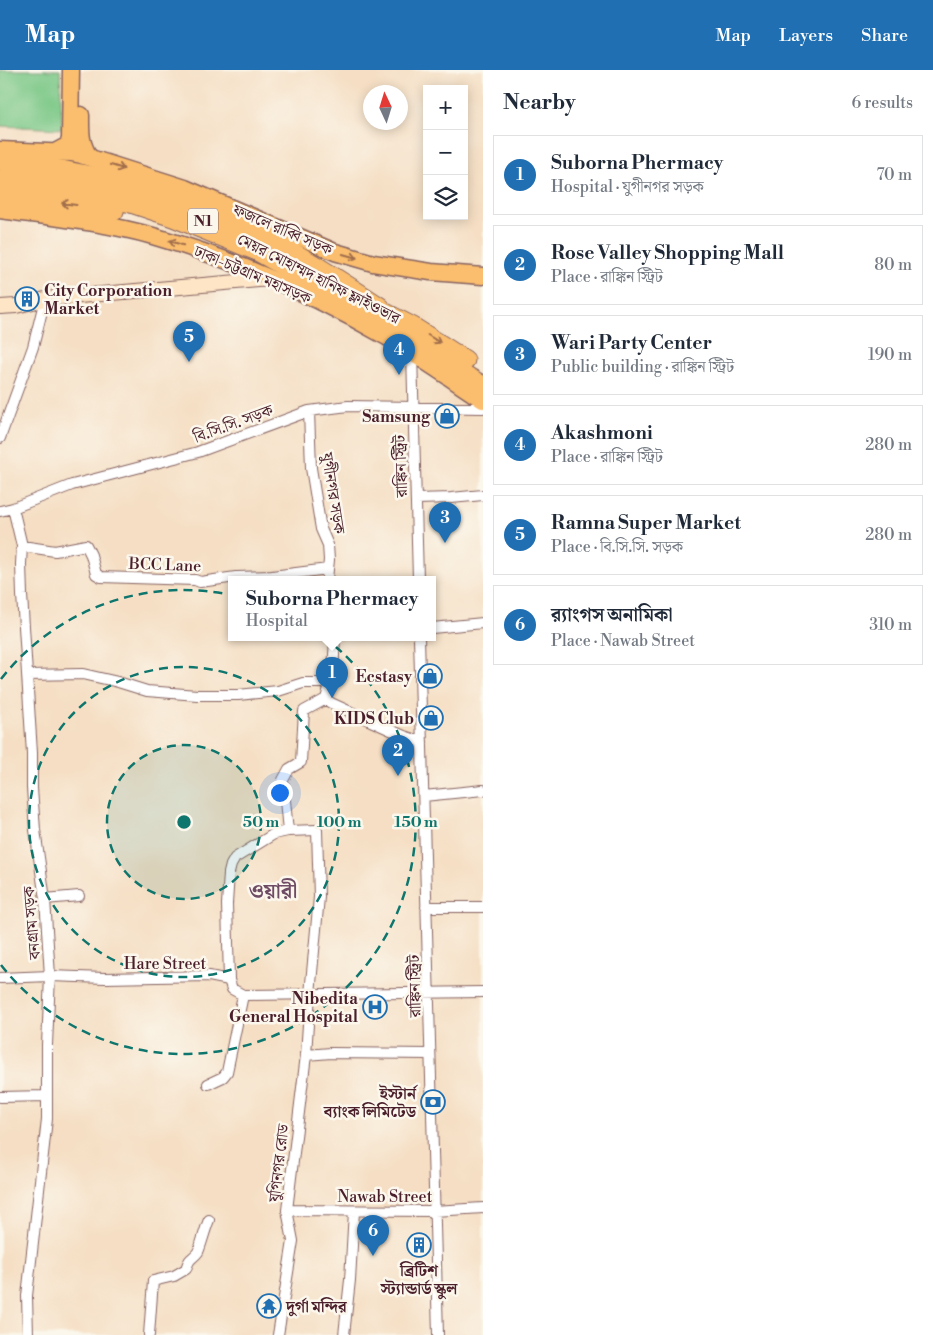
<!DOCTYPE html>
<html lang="en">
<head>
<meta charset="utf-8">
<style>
	body { margin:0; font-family:"Libre Bodoni","Noto Serif Bengali",serif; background:#f6f6f7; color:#1f2937 }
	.controls { position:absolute; right:15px; top:15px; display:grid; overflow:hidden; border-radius:0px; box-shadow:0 2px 12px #0003 }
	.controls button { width:45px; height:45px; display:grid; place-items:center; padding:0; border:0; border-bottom:1px solid #e0e1e3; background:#fff; color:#1f2937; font:25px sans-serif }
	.compass { position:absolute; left:363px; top:15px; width:45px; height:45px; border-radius:50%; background:#fff; box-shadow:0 2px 12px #0003; rotate:356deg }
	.you { position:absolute; left:279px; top:722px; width:18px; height:18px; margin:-12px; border:4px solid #fff; border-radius:50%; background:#1a73e8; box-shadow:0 0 0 8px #1a73e833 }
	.badge { display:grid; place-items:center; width:32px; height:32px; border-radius:50%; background:#1f6fb2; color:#fff; font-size:16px; font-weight:700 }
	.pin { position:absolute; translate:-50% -41px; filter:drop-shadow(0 1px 2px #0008) }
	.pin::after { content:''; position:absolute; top:26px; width:18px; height:15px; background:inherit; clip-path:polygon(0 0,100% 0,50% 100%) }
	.popup { position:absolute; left:228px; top:506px; width:208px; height:65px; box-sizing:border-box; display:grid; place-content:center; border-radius:0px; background:#fff; filter:drop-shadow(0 1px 4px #0005); font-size:16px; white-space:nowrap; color:#747a83 }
	.popup b { font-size:19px; color:#1f2937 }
	.popup::after { content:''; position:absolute; left:50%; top:100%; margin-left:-10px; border:10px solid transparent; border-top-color:#fff }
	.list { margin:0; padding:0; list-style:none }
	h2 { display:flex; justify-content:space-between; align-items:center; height:65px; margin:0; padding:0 20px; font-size:21px }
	h2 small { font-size:16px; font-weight:400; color:#747a83 }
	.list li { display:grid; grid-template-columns:32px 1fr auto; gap:15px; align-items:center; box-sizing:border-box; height:80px; margin:0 10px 10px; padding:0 10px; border:1px solid #e0e1e3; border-radius:0px }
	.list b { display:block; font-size:19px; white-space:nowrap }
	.list p { margin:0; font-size:16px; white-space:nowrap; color:#747a83 }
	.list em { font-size:16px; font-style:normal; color:#747a83 }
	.icon { flex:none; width:28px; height:28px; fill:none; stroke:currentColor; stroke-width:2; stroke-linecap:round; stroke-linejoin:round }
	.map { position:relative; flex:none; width:483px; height:1265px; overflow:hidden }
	header { display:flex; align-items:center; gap:30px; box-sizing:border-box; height:70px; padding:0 25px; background:#1f6fb2; color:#fff }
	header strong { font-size:24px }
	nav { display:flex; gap:28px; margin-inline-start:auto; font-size:18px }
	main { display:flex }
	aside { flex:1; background:#fff }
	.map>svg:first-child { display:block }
</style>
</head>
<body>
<header>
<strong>Map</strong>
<nav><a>Map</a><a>Layers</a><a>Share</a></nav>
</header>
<main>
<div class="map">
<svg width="483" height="1265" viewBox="0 0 483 1265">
	<rect width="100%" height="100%" fill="#fbf7ec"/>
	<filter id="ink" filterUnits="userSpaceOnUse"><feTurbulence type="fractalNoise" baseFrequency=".02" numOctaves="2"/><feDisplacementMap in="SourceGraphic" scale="10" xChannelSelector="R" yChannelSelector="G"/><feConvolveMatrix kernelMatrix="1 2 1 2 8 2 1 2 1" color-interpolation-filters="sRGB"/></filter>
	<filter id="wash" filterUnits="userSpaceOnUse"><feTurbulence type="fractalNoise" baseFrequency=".0096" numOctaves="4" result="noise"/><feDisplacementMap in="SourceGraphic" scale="20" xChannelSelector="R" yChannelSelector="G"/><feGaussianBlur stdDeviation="1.12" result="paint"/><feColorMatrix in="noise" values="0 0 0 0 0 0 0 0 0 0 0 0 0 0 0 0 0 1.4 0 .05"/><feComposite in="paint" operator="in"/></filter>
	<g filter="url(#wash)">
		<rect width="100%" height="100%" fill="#f5dec3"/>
		<path fill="#7bc887" stroke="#627459" d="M0 0H60L62 59 0 56Z"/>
	</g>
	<g filter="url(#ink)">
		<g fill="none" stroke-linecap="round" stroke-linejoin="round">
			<g stroke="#866260" stroke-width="12">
				<path id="street" d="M412 283 418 509
					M309 341 311 398 321 459 328 475 329 490 327 509
					M0 368 33 277 45 229
					M416 429 451 428 483 425
					M13 438 22 476 21 494 22 525 32 683V718L35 760 45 829 50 906 47 975V1049L27 1226 28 1265
					M0 441 13 438 72 415 198 382 309 341 348 336 483 338
					M22 476 55 481 86 475 91 485 96 504 101 507 195 510 200 512 236 507 272 506 328 499
					M432 558 483 553
					M419 567 438 1265
					M27 605 83 604 118 612 147 621 197 625H238L278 621 303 613H324L331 611
					M326 629 331 633 404 666 422 672
					M326 629 333 603 335 567
					M424 726 483 720
					M288 761 283 710 289 699 301 692 304 641 326 629
					M45 829 79 826
					M426 837H483
					M0 908 50 906 105 908 209 906 229 910 232 919 243 925 483 922
					M229 910 227 834 229 803 231 795 235 788 274 764 288 761 317 760 319 827 310 924 306 985 287 1140 293 1171 278 1265
					M306 985 331 983 430 984
					M208 1014 223 1007 227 1002 243 925
					M0 1027 47 1026
					M287 1140 434 1141 483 1138
					M149 1265 153 1211 174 1206 186 1199C190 1186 192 1190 198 1182 200 1179 206 1156 209 1150
					M344 1265 350 1210 354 1141"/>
			</g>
			<g stroke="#866260" stroke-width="16">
				<path id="secondary" d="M0 237 16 236 45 229 270 209"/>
			</g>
			<g stroke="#866260" stroke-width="19">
				<path id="primary" d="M81 45C81 63 80 72 90 88
					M0 80 71 83 81 85 185 118 335 182 373 193 431 202 483 206
					M55 82 68 75 70 69 71 0
					M0 140C51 147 103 152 153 166 233 189 312 224 385 266 418 286 450 308 483 330"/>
			</g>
			<g stroke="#866260" stroke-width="21">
				<path id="highway" d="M0 91C78 100 163 120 235 153 287 176 333 206 380 237
					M0 110 70 119 131 133 173 147 257 181 362 240 383 255 483 316
					M0 126 92 137 114 141
					M374 237 413 257 465 290"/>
			</g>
			<use href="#street" stroke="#fff" stroke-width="10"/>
			<use href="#secondary" stroke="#fde5c5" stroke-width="14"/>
			<use href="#primary" stroke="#fbbe6e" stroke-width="16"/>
			<use href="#highway" stroke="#fbbe6e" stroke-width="19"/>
		</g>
		<defs><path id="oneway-shaft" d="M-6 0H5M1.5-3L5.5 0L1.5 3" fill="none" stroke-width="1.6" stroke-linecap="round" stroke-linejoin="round" transform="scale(1.25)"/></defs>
		<g stroke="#a26e4c">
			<use href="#oneway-shaft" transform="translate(117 97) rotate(17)"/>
			<use href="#oneway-shaft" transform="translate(69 134) rotate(-173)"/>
			<use href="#oneway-shaft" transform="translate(176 173) rotate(-162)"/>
			<use href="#oneway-shaft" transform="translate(350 186) rotate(16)"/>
			<use href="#oneway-shaft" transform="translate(434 269) rotate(32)"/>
		</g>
	</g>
	<circle cx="184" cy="752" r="77" fill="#0f766e" fill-opacity=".12"/>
	<g fill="none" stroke="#0f766e" stroke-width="2.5" stroke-dasharray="9 6">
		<circle cx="184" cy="752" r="77"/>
		<circle cx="184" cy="752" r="155"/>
		<path d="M1 609A232 232 0 1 1 1 895"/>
	</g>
	<defs>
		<g id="building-ring" transform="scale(1.25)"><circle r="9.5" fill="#fbf7ec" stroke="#1f6fb2" stroke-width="1.5"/><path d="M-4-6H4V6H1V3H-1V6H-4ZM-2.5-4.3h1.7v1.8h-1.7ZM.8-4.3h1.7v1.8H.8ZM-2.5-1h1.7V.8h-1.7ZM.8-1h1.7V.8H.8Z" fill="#1f6fb2"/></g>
		<g id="shop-ring" transform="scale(1.25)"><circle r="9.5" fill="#fbf7ec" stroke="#1f6fb2" stroke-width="1.5"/><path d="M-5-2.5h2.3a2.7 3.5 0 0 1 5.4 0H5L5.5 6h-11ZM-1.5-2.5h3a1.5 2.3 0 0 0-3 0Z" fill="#1f6fb2"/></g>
		<g id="hospital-ring" transform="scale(1.25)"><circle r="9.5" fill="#fbf7ec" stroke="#1f6fb2" stroke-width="1.5"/><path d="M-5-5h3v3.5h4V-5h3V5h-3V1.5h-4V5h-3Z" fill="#1f6fb2"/></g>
		<g id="bank-ring" transform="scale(1.25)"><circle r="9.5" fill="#fbf7ec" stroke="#1f6fb2" stroke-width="1.5"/><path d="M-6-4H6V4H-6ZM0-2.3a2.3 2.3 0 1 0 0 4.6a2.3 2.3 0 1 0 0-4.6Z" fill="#1f6fb2"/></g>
		<g id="temple-ring" transform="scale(1.25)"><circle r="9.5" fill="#fbf7ec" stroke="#1f6fb2" stroke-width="1.5"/><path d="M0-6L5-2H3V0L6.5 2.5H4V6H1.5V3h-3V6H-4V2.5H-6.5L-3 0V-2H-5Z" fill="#1f6fb2"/></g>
	</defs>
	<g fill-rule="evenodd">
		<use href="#building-ring" x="27" y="229"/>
		<use href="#shop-ring" x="447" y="346"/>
		<use href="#shop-ring" x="430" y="606"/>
		<use href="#shop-ring" x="431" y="648"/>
		<use href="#hospital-ring" x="375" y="937"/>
		<use href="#bank-ring" x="433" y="1032"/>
		<use href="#building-ring" x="419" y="1175"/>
		<use href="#temple-ring" x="269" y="1236"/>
	</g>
	<g text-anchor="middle" stroke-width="5" stroke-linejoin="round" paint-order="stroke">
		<rect fill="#fbf7ec" stroke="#7f6065" stroke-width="1" x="188" y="138.5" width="30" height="25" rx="4"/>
		<g font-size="15" font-weight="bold" fill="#4a1f2b">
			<text x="203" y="156">N1</text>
		</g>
		<g font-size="16" fill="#4a1f2b" stroke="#fbf7ec">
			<text transform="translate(283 159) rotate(23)" y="6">ফজলে রাব্বি সড়ক</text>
			<text transform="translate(253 204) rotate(23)" y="6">ঢাকা-চট্টগ্রাম মহাসড়ক</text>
			<text transform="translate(319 208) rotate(27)" y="6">মেয়র মোহাম্মদ হানিফ ফ্লাইওভার</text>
			<text transform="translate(233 353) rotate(-20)" y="6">বি.সি.সি. সড়ক</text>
			<text transform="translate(400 396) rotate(-92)" y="6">রাঙ্কিন স্ট্রিট</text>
			<text transform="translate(334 423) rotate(81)" y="6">যুগীনগর সড়ক</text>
			<text transform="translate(165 494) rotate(2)" y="6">BCC Lane</text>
			<text transform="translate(31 853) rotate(-95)" y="6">বনগ্রাম সড়ক</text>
			<text x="165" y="899">Hare Street</text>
			<text transform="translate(414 916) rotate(-91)" y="6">রাঙ্কিন স্ট্রিট</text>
			<text transform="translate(278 1093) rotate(-83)" y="6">যুগিনগর রোড</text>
			<text x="385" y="1132">Nawab Street</text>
		</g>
		<g font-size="16" font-weight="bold" fill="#4a1f2b" stroke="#fbf7ec" text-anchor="end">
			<text x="44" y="226" text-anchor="start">City Corporation<tspan x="44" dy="18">Market</tspan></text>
			<text x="430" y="352">Samsung</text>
			<text x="412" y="612">Ecstasy</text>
			<text x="414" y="654">KIDS Club</text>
			<text x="358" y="934">Nibedita<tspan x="358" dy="18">General Hospital</tspan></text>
			<text x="416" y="1029">ইস্টার্ন<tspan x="416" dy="18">ব্যাংক লিমিটেড</tspan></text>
			<text x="419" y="1206" text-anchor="middle">ব্রিটিশ<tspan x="419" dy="18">স্ট্যান্ডার্ড স্কুল</tspan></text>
			<text x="286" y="1242" text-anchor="start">দুর্গা মন্দির</text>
		</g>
		<g font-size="21" font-weight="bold" fill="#6f4c65" stroke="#fbf7ec">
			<text x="273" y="828">ওয়ারী</text>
		</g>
	</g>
	<circle cx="184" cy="752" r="8" fill="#0f766e" stroke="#fbf7ec" stroke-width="2.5"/>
	<g font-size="15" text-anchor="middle" font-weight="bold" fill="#0f766e" stroke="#fbf7ec" stroke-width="5" stroke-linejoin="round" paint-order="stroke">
		<text x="261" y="757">50 m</text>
		<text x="339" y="757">100 m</text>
		<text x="416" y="757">150 m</text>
	</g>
</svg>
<div class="controls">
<button>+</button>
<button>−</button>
<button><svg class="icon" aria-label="layers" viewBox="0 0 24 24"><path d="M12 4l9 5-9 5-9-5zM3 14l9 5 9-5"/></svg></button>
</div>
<svg class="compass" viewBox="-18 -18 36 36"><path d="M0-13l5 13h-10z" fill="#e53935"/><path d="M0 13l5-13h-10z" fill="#747a83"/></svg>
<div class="you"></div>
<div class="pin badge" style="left:332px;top:628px">1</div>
<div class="popup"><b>Suborna Phermacy</b>Hospital</div>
<div class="pin badge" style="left:398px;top:706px">2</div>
<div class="pin badge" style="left:445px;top:473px">3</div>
<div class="pin badge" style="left:399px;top:305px">4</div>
<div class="pin badge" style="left:189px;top:292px">5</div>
<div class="pin badge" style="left:373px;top:1186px">6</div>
</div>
<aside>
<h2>Nearby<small>6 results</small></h2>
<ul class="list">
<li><span class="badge">1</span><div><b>Suborna Phermacy</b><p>Hospital · যুগীনগর সড়ক</p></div><em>70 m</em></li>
<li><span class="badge">2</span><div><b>Rose Valley Shopping Mall</b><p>Place · রাঙ্কিন স্ট্রিট</p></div><em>80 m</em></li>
<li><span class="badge">3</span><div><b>Wari Party Center</b><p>Public building · রাঙ্কিন স্ট্রিট</p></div><em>190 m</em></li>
<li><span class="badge">4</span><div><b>Akashmoni</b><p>Place · রাঙ্কিন স্ট্রিট</p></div><em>280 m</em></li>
<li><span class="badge">5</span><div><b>Ramna Super Market</b><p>Place · বি.সি.সি. সড়ক</p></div><em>280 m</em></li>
<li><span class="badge">6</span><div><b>র‌্যাংগস অনামিকা</b><p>Place · Nawab Street</p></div><em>310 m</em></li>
</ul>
</aside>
</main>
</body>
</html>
